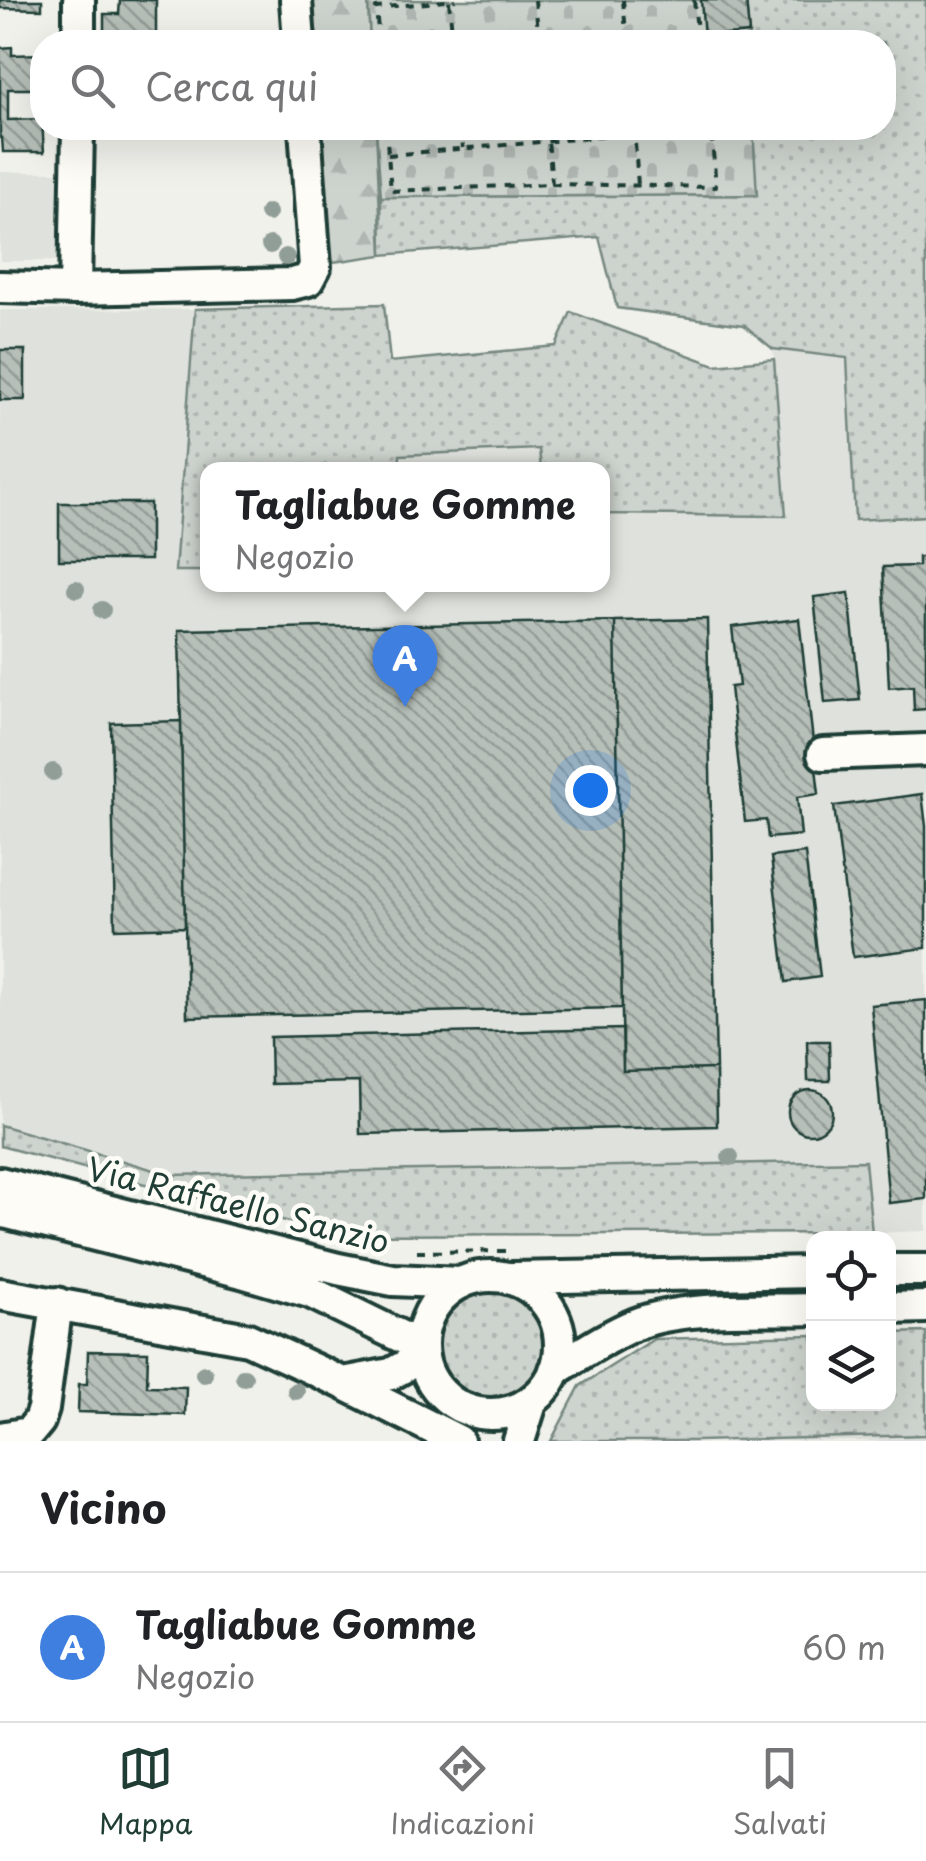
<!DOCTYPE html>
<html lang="it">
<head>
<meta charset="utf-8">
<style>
	body { margin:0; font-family:"Playpen Sans",sans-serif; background:#f6f6f6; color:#202124 }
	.controls { position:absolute; right:30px; bottom:30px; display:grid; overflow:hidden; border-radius:20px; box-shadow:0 10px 40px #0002 }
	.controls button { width:90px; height:90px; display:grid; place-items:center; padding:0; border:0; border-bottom:2px solid #e0e0e0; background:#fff; color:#202124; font:50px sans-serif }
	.you { position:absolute; left:590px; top:790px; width:35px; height:35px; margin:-25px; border:8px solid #fff; border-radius:50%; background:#1a73e8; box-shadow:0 0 0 15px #1a73e833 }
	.badge { display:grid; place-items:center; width:65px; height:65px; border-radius:50%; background:#1f3d34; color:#fff; font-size:32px; font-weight:700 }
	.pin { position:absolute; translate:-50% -82px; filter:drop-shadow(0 2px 5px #0008) }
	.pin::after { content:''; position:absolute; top:52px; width:35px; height:30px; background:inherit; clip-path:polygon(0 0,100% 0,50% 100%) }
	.popup { position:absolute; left:200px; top:462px; width:410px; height:130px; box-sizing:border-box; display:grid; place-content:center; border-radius:20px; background:#fff; filter:drop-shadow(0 2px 8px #0005); font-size:32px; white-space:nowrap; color:#757577 }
	.popup b { font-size:38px; color:#202124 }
	.popup::after { content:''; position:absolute; left:50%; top:100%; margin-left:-20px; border:20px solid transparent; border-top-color:#fff }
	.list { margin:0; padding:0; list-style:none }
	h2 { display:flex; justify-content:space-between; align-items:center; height:130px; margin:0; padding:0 40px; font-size:42px }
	h2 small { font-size:32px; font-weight:400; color:#757577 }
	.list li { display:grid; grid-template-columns:65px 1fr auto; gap:30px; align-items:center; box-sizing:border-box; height:150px; padding:0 40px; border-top:2px solid #e0e0e0 }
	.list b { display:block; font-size:38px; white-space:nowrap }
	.list p { margin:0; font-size:32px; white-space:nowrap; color:#757577 }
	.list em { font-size:32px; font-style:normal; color:#757577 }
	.icon { flex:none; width:55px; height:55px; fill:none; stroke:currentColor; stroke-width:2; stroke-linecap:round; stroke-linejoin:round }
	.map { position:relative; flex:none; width:926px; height:1441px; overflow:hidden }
	.search { position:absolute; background:#fff; box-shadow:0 10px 40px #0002; left:30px; right:30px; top:30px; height:110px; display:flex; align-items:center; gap:25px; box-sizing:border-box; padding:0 35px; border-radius:40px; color:#757577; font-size:38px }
	.sheet { height:280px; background:#fff }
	nav { display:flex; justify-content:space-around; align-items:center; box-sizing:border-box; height:140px; border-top:2px solid #e0e0e0; background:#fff; font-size:28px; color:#757577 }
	nav a { display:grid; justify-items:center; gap:5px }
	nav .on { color:#1f3d34 }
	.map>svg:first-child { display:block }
</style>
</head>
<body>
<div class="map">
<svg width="926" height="1441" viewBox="0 0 926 1441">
	<defs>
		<pattern id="grass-dots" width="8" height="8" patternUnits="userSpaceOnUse" patternTransform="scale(2.5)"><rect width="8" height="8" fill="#cdd3cd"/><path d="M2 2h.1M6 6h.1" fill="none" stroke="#b0b6b1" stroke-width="1.8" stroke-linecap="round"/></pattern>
		<pattern id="forest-firs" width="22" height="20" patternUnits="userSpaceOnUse" patternTransform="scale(2.5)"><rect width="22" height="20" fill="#cdd3cd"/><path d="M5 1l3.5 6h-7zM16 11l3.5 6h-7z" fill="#b0b6b1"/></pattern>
		<pattern id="cemetery-stones" width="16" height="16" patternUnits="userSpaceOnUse" patternTransform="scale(2.5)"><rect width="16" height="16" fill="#cdd3cd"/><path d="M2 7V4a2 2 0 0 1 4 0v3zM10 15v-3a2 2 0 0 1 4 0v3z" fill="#b0b6b1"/></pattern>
		<pattern id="building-back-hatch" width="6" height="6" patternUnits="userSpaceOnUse" patternTransform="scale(2.5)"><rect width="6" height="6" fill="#b6bfb8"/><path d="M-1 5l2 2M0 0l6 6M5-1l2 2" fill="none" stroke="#939c96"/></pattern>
	</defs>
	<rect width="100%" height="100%" fill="#f0f1eb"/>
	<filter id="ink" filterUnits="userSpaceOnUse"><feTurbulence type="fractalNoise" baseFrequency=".01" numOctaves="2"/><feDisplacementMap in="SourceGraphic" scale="20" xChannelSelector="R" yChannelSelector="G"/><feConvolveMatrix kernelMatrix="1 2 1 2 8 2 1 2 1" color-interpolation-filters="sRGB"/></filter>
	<g filter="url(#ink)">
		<path fill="#dfe2dc" d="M0 172H61L60 261H0Z
			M195 309 175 571H207L208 584H602L603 514 786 516 773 349 847 358 855 519 926 516V1231L872 1233 864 1161 170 1175 0 1125V310Z
			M540 449 541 469 399 470V455Z
			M926 1435V1441H697Z"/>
		<path fill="url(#grass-dots)" stroke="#768880" stroke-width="2.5" d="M746 0H926V516L855 520 847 358 773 349 744 325 617 308 599 237 382 255 381 197 756 195 753 128H884V42H749Z
			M384 304 390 362 556 346 571 312 715 365 774 359 786 516 603 514 602 470 541 469 539 449 400 455 399 469 208 470 207 571H175L195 309Z
			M0 1125 171 1175 865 1161 872 1233 339 1235 0 1146Z
			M435 1345a56 56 0 1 1 112 0a56 56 0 1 1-112 0Z
			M926 1332V1435L697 1441H551L580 1386 654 1339 813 1335 814 1404H888L889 1333Z"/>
		<path fill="url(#forest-firs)" stroke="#768880" stroke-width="2.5" d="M311 0H368L370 42H313Z
			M318 128H376L382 255 326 263Z"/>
		<path fill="url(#cemetery-stones)" stroke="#768880" stroke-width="2.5" d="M368 0H746L749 42H370Z
			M376 128H753L757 195 381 197Z"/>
		<path fill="url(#building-back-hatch)" stroke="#1f3d34" stroke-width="2.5" d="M0 0H42V9L0 8Z
			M120 0H156V42H104V14H119Z
			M701 0H746L749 33 704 37Z
			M12 47V55L42 54V89H8V120L42 119 44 152H3L2 138H0V48Z
			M0 350H25V400H0Z
			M59 503H150V560H59Z
			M918 557H926V709L914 710 913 686 889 688 883 567 918 566Z
			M849 593 860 700 825 703 814 597Z
			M707 619 716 1069 623 1071 615 621Z
			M799 619 819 794 797 797 801 835 768 838 766 820 745 822 730 687 739 686 732 627Z
			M615 621 622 1008 187 1017 179 630Z
			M181 721 185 927 115 929 111 723Z
			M922 794 926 826V948L853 957 834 806Z
			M805 853 820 977 786 982 771 857Z
			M926 1000V1199L889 1203 871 1005Z
			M623 1029V1071L716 1069 717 1126 360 1134 359 1082 271 1084 270 1037Z
			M807 1041H829L830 1081H808Z
			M788 1112a22 22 0 1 1 44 0a22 22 0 1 1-44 0Z
			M88 1351 148 1352 147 1386 186 1387 185 1415 78 1412 79 1384H87Z"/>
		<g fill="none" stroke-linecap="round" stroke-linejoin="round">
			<g stroke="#1f3d34" stroke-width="38">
				<path id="minor" d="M296 0 299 42
					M79 42V0
					M0 287 75 289 292 284 308 280 315 267 305 128
					M75 289 78 128
					M823 754 926 750
					M0 1183 338 1269 393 1280 461 1283
					M0 1211 242 1272 310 1292 422 1347
					M888 1270H926
					M422 1345a69 69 0 1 1 138 0a69 69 0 1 1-138 0Z
					M512 1278 814 1272
					M0 1294 248 1339 343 1383 458 1441
					M888 1308 926 1307
					M555 1370C581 1354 607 1336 636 1324 684 1305 761 1311 814 1309
					M343 1383 391 1374 423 1356
					M0 1438 29 1433 39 1421 43 1409 57 1303
					M519 1441 532 1400"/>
			</g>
			<path stroke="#1f3d34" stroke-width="4" stroke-dasharray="8 8" stroke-linecap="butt" d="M535 0 539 42
				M623 0 627 42
				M694 0 698 42
				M449 1 453 42
				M379 42 376 8 456 0
				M386 128 391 191 552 184 716 187 711 128
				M461 128 463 148
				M547 128 552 184
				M634 128 638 186
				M388 155 705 128
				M417 1252 508 1251"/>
			<use href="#minor" stroke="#fdfcf7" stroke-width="30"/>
		</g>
		<g fill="#909e97">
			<circle cx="268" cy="213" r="9"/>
			<circle cx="270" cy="245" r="9"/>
			<circle cx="286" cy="257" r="9"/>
			<circle cx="76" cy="589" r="9"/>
			<circle cx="102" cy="610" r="9"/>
			<circle cx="53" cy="772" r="9"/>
			<circle cx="730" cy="1157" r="9"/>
			<circle cx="204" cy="1374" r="9"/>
			<circle cx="244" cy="1377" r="9"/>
			<circle cx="296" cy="1391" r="9"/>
		</g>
	</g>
	<g text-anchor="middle" stroke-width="9" stroke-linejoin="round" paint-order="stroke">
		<g font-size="32" fill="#1f3d34" stroke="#fdfcf7">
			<text transform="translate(238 1206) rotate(14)" y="11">Via Raffaello Sanzio</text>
		</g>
	</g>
</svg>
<div class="controls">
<button><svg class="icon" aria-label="locate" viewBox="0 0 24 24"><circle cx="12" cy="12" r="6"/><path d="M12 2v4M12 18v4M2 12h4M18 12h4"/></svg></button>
<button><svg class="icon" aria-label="layers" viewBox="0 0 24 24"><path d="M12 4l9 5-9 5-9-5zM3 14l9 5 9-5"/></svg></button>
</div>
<div class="you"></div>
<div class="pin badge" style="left:405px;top:707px;background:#3f7fe0">A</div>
<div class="popup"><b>Tagliabue Gomme</b>Negozio</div>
<div class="search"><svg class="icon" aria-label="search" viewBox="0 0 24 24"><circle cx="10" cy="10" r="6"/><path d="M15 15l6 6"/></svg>Cerca qui</div>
</div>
<section class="sheet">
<h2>Vicino<small></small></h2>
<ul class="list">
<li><span class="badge" style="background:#3f7fe0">A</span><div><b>Tagliabue Gomme</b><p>Negozio</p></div><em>60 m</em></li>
</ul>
</section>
<nav>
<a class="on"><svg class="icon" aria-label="map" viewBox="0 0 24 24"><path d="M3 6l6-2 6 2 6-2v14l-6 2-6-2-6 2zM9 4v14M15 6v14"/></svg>Mappa</a>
<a><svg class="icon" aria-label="directions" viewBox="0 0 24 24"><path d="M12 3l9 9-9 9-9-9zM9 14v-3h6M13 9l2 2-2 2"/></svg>Indicazioni</a>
<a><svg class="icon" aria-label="saved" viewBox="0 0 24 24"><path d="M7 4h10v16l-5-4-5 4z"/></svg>Salvati</a>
</nav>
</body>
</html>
